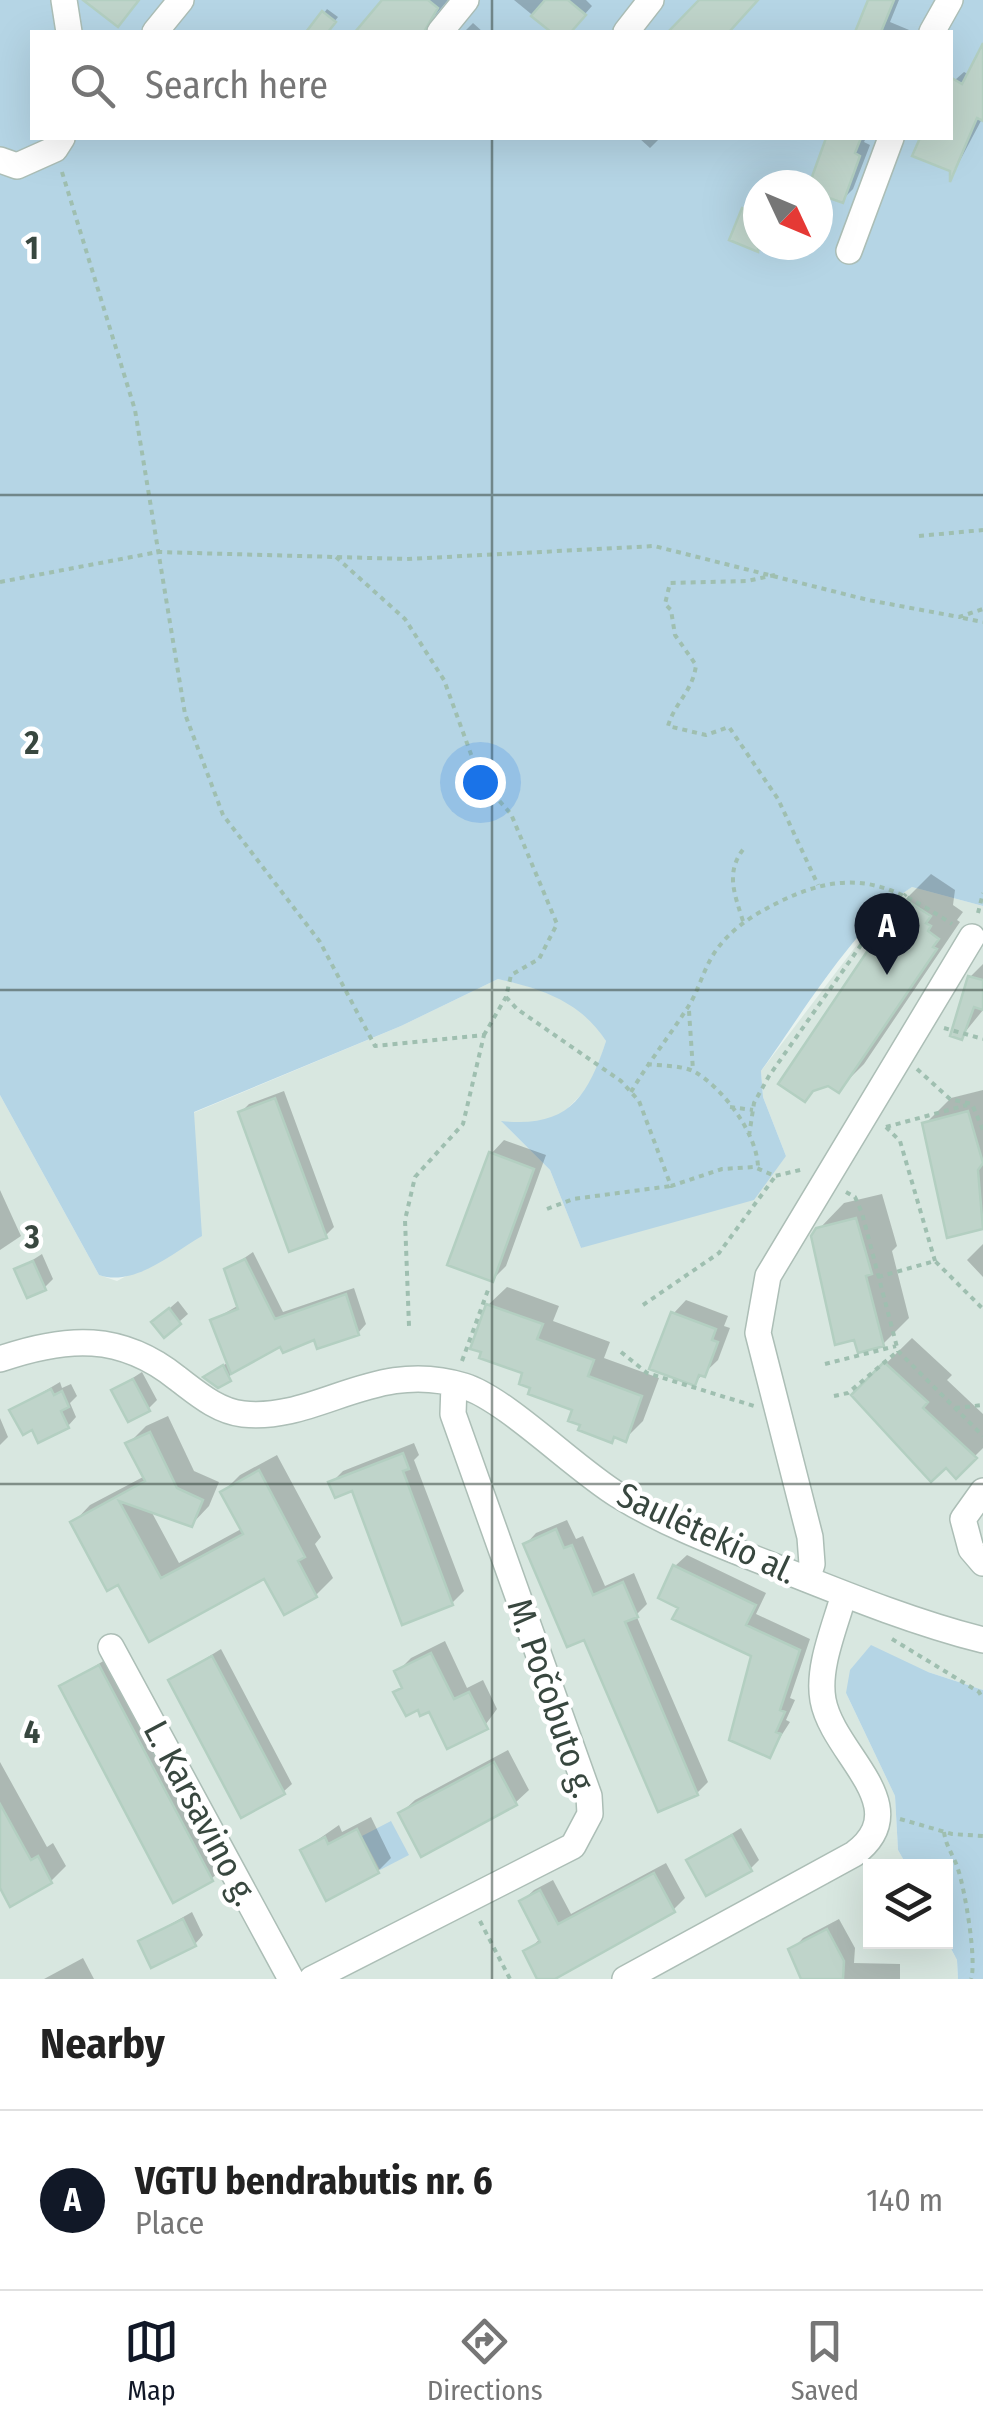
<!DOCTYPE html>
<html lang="en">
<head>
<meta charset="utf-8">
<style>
	body { margin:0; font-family:"Fira Sans Condensed",sans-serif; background:#f2f2f2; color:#222 }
	.controls { position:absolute; right:30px; bottom:30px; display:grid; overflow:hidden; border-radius:0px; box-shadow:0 10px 40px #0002 }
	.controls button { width:90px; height:90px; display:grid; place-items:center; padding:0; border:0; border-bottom:2px solid #e0e0e0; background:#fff; color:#222; font:50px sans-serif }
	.compass { position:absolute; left:743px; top:170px; width:90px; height:90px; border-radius:50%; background:#fff; box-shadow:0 10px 40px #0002; rotate:134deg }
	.you { position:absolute; left:480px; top:782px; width:35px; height:35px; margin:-25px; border:8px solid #fff; border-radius:50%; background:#1a73e8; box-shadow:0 0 0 15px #1a73e833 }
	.badge { display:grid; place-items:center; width:65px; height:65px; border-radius:50%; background:#111827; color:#fff; font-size:32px; font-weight:700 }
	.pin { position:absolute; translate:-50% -82px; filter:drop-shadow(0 2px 5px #0008) }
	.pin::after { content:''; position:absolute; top:52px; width:35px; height:30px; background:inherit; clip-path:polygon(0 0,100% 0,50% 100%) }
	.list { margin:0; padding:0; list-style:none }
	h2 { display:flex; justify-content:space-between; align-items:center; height:130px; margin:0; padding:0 40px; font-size:42px }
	h2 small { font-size:32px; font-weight:400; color:#767676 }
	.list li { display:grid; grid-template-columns:65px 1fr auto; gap:30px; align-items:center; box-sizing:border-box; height:180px; padding:0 40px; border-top:2px solid #e0e0e0 }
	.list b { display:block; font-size:38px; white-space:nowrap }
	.list p { margin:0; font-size:32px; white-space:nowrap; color:#767676 }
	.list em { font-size:32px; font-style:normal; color:#767676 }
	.icon { flex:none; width:55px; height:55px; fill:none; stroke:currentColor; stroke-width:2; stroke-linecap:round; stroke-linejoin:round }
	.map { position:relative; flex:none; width:983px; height:1979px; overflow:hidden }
	.search { position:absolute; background:#fff; box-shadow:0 10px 40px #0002; left:30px; right:30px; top:30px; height:110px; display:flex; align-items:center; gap:25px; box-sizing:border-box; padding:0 35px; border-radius:0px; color:#767676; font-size:38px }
	.sheet { height:310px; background:#fff }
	nav { display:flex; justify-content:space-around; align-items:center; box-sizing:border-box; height:140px; border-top:2px solid #e0e0e0; background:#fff; font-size:28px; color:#767676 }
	nav a { display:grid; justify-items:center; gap:5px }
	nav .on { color:#111827 }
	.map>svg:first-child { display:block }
</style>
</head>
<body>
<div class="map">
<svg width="983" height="1979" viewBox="0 0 983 1979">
	<rect width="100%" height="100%" fill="#e9f3ef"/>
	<path fill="#d8e7e0" d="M912 887 983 906V1690L928 1672 846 1693 895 1796 898 1850 907 1866H870V1942L946 1939 957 1960 958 1979H0V1095L99 1275 117 1281 201 1236 193 1113 401 1026 498 979 521 984 559 997 591 1018 606 1041 593 1083 564 1112 537 1125 502 1122 550 1170 581 1248 786 1156 763 1097 761 1071 891 900Z"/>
	<path fill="#b5d5e5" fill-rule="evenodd" d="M0 0H983V906L912 887C857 921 800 1017 761 1071L763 1097 786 1156 754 1200 581 1248 550 1170 501 1121C566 1128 587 1100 606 1041 581 1002 542 989 498 979L401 1026 194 1112 202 1236C171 1254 134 1287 99 1275L0 1095ZM32 32H950V138H32ZM758 185H818V245H758Z
		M871 1645 928 1672 983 1690V1979H958L957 1960 946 1939V1866H907L898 1850 895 1796 846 1693 850 1670Z
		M391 1821 409 1855 380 1870 362 1836Z"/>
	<path fill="#0003" d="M383 0H448L421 32H374L364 25Z
		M514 0H586L592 6 569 32H544L552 31Z
		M869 0H899L890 22 914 32H857Z
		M327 9 338 17 326 32H316L312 29Z
		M473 23 483 32H464Z
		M964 72 970 75 983 117 955 170 915 155 922 138H950L955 80Z
		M639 138H660L650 148Z
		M829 138H866L864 142 870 145 853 189 842 200 811 185Z
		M753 200 758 203V245H784L774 256 732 239 744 209Z
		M931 874 955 890 953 905 963 912 957 920 960 922 864 1064 838 1090 905 900Z
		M983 964V1010L961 1037 970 977Z
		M983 1090V1227L949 1235 925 1124 951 1098Z
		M284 1091 334 1227 325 1236 240 1113 249 1104Z
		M504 1140 546 1155 506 1266 493 1279 491 1154Z
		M0 1190 21 1236 0 1250Z
		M882 1194 897 1246 892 1251 909 1318 883 1344 856 1337 818 1230 844 1203Z
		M983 1244V1277L967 1260Z
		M253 1252 283 1312 354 1288 366 1324 358 1333 282 1343 231 1372 229 1379 205 1376 229 1362 213 1320 239 1305 227 1270Z
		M42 1254 53 1279 44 1288 17 1270Z
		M507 1287 559 1306 553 1321 610 1342 604 1358 659 1378 643 1421 625 1439 526 1372 488 1305Z
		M686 1300 728 1316 724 1326 730 1328 718 1360 694 1383 673 1314Z
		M178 1301 188 1314 164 1335 163 1314Z
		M912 1338 952 1375 947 1380 983 1414V1448L956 1475 854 1395Z
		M142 1372 157 1400 148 1409 114 1390Z
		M60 1382 62 1388 71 1384 77 1396 70 1403 76 1417 68 1426 34 1427 13 1410Z
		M168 1416 194 1471 219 1482 209 1506 192 1524 150 1509 179 1563 243 1528 223 1492 240 1475 277 1455 321 1537 315 1544 333 1578 316 1595 265 1576 119 1581 73 1523 90 1505 145 1476 128 1444 146 1426Z
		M0 1418 8 1437 0 1445Z
		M414 1443 419 1455 414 1460 464 1591 452 1603 353 1488 331 1483 343 1471Z
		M567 1520 576 1539 583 1536 605 1586 634 1573 647 1604 636 1615 708 1782 697 1793 526 1544 536 1533Z
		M687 1555 766 1593 756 1614 810 1639 790 1698 795 1700 786 1720 790 1722 769 1755 754 1655 682 1607 675 1566Z
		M445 1641 467 1688 483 1680 497 1709 483 1728 396 1692 404 1685 397 1672 411 1658Z
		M221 1649 292 1784 283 1792 171 1680Z
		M108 1658 220 1871 211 1879 62 1687Z
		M508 1750 529 1790 515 1803 401 1813 415 1800Z
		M0 1762 47 1847 53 1843 66 1866 51 1881 0 1886Z
		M371 1817 391 1858 378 1871 303 1850 339 1825 342 1832Z
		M741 1828 759 1860 750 1869 690 1860Z
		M666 1863 685 1898 673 1910 549 1979H540L526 1952 541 1938 522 1901 534 1890 553 1880 571 1914Z
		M192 1912 203 1935 195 1944 141 1941Z
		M839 1919 855 1948 854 1963 900 1964V1979H803L792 1950 803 1938Z
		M83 1958 94 1979H44Z"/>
	<path fill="#bfd4ca" stroke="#b3cfc1" stroke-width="2.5" d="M83 0H139L118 27Z
		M382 0H428L438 8 424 32H355Z
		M545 0H568L586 15 571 32H551L531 16Z
		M699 0H758L729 32H668Z
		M868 0H894L881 32H855Z
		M322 11 336 22 328 32H306Z
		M983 43V121L977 118 950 182V171L912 156 920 138H950V77L962 84Z
		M826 138H861L855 153 860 156 843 203 818 194V185H809Z
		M742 208 758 214V252L729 240Z
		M903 898 931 916 926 923 931 926 928 931 939 939 933 947 937 949 839 1093 828 1086 813 1091 805 1102 778 1084Z
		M968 976 983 980V1010L974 1007 962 1040 950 1036Z
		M275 1098 327 1238 289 1252 238 1112Z
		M968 1111 983 1163 978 1170 983 1229 947 1238 922 1123Z
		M489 1152 534 1169 493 1282 447 1265Z
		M856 1218 872 1274 866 1276 884 1346 858 1353 854 1340 835 1345 811 1236 816 1228Z
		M245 1259 275 1319 346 1294 359 1335 317 1349 314 1340 283 1353 280 1347 231 1374 210 1320 238 1309 224 1269Z
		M33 1261 46 1290 27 1298 14 1269Z
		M486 1304 543 1324 537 1339 594 1360 588 1376 642 1396 626 1442 614 1437 612 1443 578 1430 580 1425 568 1421 572 1410 528 1394 530 1388 519 1384 522 1373 479 1358 481 1352 470 1349Z
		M169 1308 181 1324 164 1338 151 1322Z
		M671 1312 716 1329 712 1340 718 1342 705 1377 699 1375 695 1386 649 1369Z
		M884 1362 928 1402 923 1408 977 1458 956 1479 946 1468 931 1482 851 1395Z
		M223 1365 231 1381 218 1388 203 1377Z
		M133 1379 150 1411 128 1422 111 1390Z
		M51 1389 54 1395 62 1391 69 1407 61 1411 69 1428 38 1443 32 1430 23 1435 9 1410Z
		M150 1432 177 1488 203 1500 192 1527 119 1501 161 1578 243 1534 220 1492 259 1470 305 1557 298 1561 317 1597 284 1615 264 1579 149 1642 118 1585 107 1591 70 1522 145 1481 125 1443Z
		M403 1453 409 1469 403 1471 453 1605 402 1625 352 1491 335 1498 328 1482Z
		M556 1529 564 1548 572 1545 593 1595 623 1582 638 1617 625 1622 698 1795 658 1812 584 1640 567 1647 523 1544Z
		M673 1565 756 1605 746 1625 800 1650 780 1710 785 1712 776 1732 781 1734 770 1758 729 1740 751 1656 672 1619 678 1608 658 1598Z
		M431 1653 454 1699 469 1692 488 1729 447 1749 429 1712 420 1716 418 1710 406 1716 393 1692 402 1688 394 1671Z
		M212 1656 285 1794 241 1818 168 1680Z
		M99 1665 213 1881 173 1903 59 1686Z
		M494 1762 517 1805 421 1857 398 1813Z
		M0 1804 31 1860 38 1856 52 1883 10 1907 0 1888Z
		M357 1829 379 1873 326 1901 300 1850 325 1837 328 1844Z
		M732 1835 752 1871 706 1896 686 1860Z
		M654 1873 675 1912 555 1979H537L523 1951 540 1942 519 1901 540 1890 558 1924Z
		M183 1919 196 1946 151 1968 138 1941Z
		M827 1929 844 1961 843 1979H801L788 1949Z"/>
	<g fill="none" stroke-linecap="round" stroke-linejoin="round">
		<g stroke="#acbeb6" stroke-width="28">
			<path id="minor" d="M64 0 69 32
				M155 32 181 0
				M440 32 466 0
				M626 32 651 0
				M932 32 950 0
				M0 160 17 166 55 149 62 138
				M849 251 891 138
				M0 1359C67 1336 121 1333 177 1378 197 1393 217 1411 243 1414 318 1422 375 1358 464 1386 506 1399 575 1469 618 1495 666 1525 723 1546 776 1567 844 1594 912 1622 983 1640
				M983 1491 963 1519 971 1549 983 1563
				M807 1579 812 1564 810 1537 758 1333 768 1276 972 937
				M111 1647 291 1979
				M312 1979 573 1846 590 1814 589 1796 453 1414 454 1384
				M625 1979 854 1854C918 1806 833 1755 823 1700 817 1667 835 1627 844 1594"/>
		</g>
		<path stroke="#9fbfb0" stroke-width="4" stroke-dasharray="5 5" stroke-linecap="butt" d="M62 172 135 410 185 714 223 815 320 942 375 1046 484 1035 463 1124 415 1177 405 1220 409 1326
			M919 536 983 530
			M336 557 405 619 444 680 480 779 511 814 557 924 539 959 511 975 506 997 484 1035
			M775 575 747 581 670 583 665 604 671 610 675 635 696 665C693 691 675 702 668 726L706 735 729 727 778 799 818 885
			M0 582 158 552 407 559 654 546 868 600 959 617 983 609
			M963 618 983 622
			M978 913 983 893
			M743 921C734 893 725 871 745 847
			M506 997 517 1009 621 1081 639 1101 671 1186 722 1169 754 1167 775 1176 804 1169
			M689 1011 693 1070
			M944 1028 983 1039
			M647 1064C662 1066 682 1065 695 1072 724 1089 759 1136 758 1170
			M917 1069 950 1099 972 1104 983 1130
			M631 1092C648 1063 668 1038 686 1010 699 992 703 968 717 949 735 925 757 913 783 900 853 867 891 884 952 924
			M730 1107 753 1110
			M886 1127 900 1141 935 1261
			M886 1127 967 1105
			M749 1136 754 1103 769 1076 868 935 906 894
			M846 1192 855 1197 862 1213 898 1351 983 1436
			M547 1209 573 1199 671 1186
			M878 1277 935 1261 983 1309
			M643 1305 719 1253 774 1178
			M621 1352 647 1373 754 1406
			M462 1361 488 1290
			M825 1364 896 1346
			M834 1396 848 1393 898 1351
			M955 1408 983 1405
			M892 1639 979 1692 983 1699
			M900 1819 952 1834 983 1836
			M944 1832C946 1847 954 1856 958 1869 965 1890 977 1961 971 1979
			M480 1921 510 1979"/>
		<use href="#minor" stroke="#fff" stroke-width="25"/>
	</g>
	<path fill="none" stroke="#38473f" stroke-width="2.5" stroke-opacity="0.55" d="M492 0V32M492 138V1979M0 495H983M0 990H983M0 1484H983"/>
	<g text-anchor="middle" stroke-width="9" stroke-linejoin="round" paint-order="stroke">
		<g font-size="35" fill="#38473f" stroke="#fff">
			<text transform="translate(707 1533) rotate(25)" y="12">Saulėtekio al.</text>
			<text transform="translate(552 1698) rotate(71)" y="12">M. Počobuto g.</text>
			<text transform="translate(201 1813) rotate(62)" y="12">L. Karsavino g.</text>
		</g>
	</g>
	<g font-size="32" text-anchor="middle" font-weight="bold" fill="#38473f" stroke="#fff" stroke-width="9" stroke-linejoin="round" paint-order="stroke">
		<text x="32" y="259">1</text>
		<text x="32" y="754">2</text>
		<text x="32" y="1248">3</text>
		<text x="32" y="1743">4</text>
	</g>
</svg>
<div class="controls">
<button><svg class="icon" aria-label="layers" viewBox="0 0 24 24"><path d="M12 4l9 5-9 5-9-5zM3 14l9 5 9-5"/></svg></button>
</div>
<svg class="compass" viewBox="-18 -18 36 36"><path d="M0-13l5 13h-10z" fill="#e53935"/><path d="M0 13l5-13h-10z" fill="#767676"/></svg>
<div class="you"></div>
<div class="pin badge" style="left:887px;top:975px">A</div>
<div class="search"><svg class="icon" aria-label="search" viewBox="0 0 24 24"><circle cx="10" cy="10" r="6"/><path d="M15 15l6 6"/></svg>Search here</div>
</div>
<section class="sheet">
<h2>Nearby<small></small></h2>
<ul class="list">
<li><span class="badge">A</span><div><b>VGTU bendrabutis nr. 6</b><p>Place</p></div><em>140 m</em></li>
</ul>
</section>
<nav>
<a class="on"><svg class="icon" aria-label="map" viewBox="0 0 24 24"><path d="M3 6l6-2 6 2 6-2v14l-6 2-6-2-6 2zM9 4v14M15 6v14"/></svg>Map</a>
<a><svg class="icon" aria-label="directions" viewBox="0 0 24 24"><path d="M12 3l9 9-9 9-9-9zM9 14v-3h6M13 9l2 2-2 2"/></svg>Directions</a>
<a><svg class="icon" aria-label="saved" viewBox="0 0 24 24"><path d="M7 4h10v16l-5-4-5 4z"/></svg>Saved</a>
</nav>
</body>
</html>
